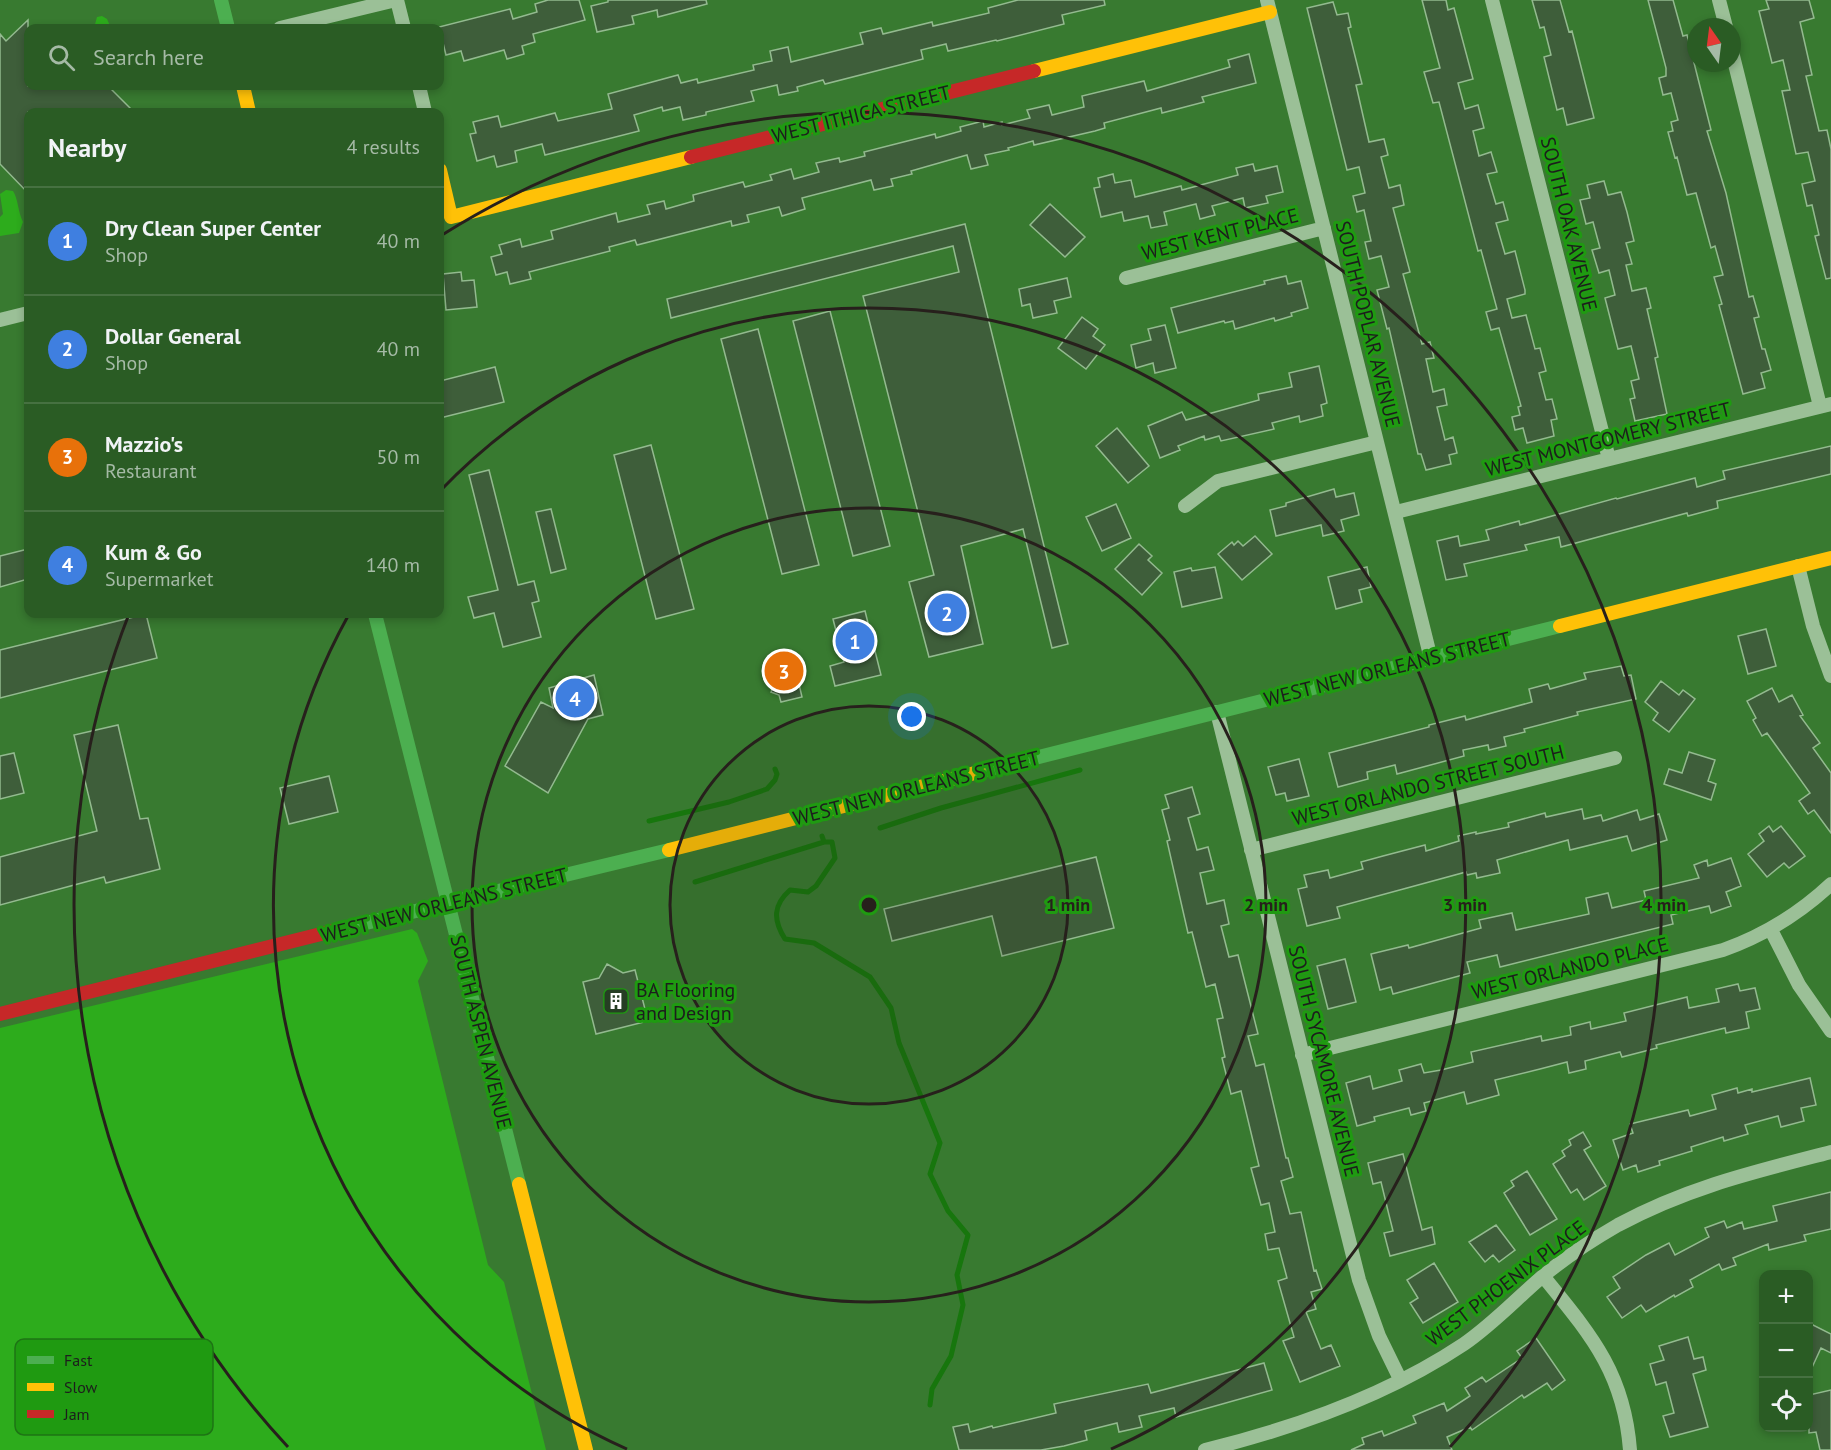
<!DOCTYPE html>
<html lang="en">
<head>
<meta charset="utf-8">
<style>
	body { margin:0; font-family:"PT Sans",sans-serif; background:#366531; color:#f1f3f6 }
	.controls { position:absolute; right:18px; bottom:18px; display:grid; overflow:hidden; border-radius:12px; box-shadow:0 3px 9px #0003 }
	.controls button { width:54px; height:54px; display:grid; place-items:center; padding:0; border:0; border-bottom:2px solid #467141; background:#2a5c24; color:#f1f3f6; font:30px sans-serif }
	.compass { position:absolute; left:1687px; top:18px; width:54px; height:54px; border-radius:50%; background:#2a5c24; box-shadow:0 3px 9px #0003; rotate:346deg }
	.you { position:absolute; left:912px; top:717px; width:21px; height:21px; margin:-15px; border:4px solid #fff; border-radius:50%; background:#1a73e8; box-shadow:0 0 0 9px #1a73e833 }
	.badge { display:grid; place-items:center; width:39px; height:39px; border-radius:50%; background:#96a298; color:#fff; font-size:20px; font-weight:700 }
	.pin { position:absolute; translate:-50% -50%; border:3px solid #fff; box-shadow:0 2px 6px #0006 }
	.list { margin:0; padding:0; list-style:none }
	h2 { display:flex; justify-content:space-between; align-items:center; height:78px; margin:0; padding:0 24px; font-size:26px }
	h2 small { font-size:20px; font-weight:400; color:#a5baa6 }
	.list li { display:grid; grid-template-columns:39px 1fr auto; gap:18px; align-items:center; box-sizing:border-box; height:108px; padding:0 24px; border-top:2px solid #467141 }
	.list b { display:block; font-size:22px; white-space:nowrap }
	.list p { margin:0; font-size:20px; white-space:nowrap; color:#a5baa6 }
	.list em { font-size:20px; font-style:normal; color:#a5baa6 }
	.icon { flex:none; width:33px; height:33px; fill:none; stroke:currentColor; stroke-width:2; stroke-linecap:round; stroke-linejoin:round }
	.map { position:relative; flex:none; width:1831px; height:1450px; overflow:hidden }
	.search { position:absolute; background:#2a5c24; box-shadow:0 3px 9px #0003; left:24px; top:24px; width:420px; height:66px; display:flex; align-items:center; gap:15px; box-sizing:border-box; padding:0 21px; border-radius:12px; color:#a5baa6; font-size:22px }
	.panel { position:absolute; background:#2a5c24; box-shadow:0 3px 9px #0003; left:24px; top:108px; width:420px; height:510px; border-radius:12px }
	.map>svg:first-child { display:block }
</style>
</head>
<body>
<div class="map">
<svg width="1831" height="1450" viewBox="0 0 1831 1450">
	<rect width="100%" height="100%" fill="#387a30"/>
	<path fill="#2dac1c" d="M102 16 107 19 111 28H94L97 17Z
		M6 190 13 191C18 198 18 212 23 222L19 233 0 236V217L3 214 0 194Z
		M412 929 417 933 428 961 418 981 488 1265 504 1282 546 1450H0V1028Z"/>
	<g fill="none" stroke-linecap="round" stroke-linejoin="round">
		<path stroke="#17760d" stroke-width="5" d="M649 821 729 802 767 789 775 780 777 774 775 769
			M880 828 941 808 1080 770
			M822 836 824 842H832L835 858 816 886 808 892 790 890C773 905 773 920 785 939L814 943 870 977 891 1008 899 1043 940 1143 930 1174 948 1211 968 1235 957 1275 963 1305 951 1356 932 1389 930 1405
			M695 882 824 842"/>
	</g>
	<path fill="#3e5e3a" stroke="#93ba8f" stroke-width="1.5" d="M548 0H579L585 20 533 34 535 42 522 46 524 54 507 59 504 50 464 61 461 51 446 55 439 27 510 9 513 19 537 12 535 4Z
		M608 0H706L707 4 658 17 657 10 632 16 634 24 597 32 591 6 608 2Z
		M1018 0H1104L1105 5 1062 15 1064 24 997 41 996 40 948 51 946 44 921 50 923 59 825 84 823 80 797 87 798 91 779 95 777 85 751 91 754 101 706 112V115L683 120 680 107 663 111 662 107 634 115 639 131 545 155 542 144 515 151 517 162 497 167 494 156 477 161 470 134 476 133 473 122 498 116 501 127 555 113 558 121 612 109 608 94 678 75 681 83 697 79 698 83 754 70 753 65 772 61 770 51 788 47 791 62 863 44 860 33 881 28 883 34 932 22 933 26 989 13 988 8Z
		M1422 0H1446L1448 10 1454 8 1473 79 1458 83 1465 109 1478 105 1484 128 1473 131 1479 156 1491 152 1497 172 1487 174 1496 204 1503 202 1508 220 1496 223 1505 254 1515 251 1525 290V294L1507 299 1512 318 1526 315 1535 349 1540 348 1546 371 1539 373 1546 400 1552 399 1557 419 1551 420 1554 436 1527 443 1523 428 1515 430 1512 417 1520 415 1518 407 1521 406 1499 328 1491 330 1486 312 1497 309 1481 250 1478 251 1439 102 1433 103 1424 72 1440 68Z
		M1532 0H1560L1569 32 1572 31 1594 118 1567 125 1563 108 1557 110 1544 57 1551 55 1544 27 1540 28Z
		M1648 0H1673L1683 36 1687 35 1711 130 1707 131 1726 193 1749 297 1753 296 1759 317 1754 318 1762 349H1765L1771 370 1761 373 1765 388 1743 394 1719 305 1722 304 1714 277 1723 275 1715 246 1711 248 1696 193 1687 195 1677 157 1675 158 1668 132 1673 131 1671 122 1678 120 1671 93 1663 95 1659 78 1666 76V68Z
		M1766 0H1809L1814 18 1800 22 1812 75 1806 76 1819 131 1827 130 1831 149V278L1826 279 1815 236 1819 235 1812 205 1807 206 1802 184 1815 181 1808 152 1796 154 1782 91 1790 90 1783 60 1772 63 1759 11 1769 9Z
		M1333 2 1337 15 1348 13 1351 27 1348 28 1362 84 1356 85 1369 142 1384 139 1388 155 1381 157 1389 188 1400 185 1404 205 1393 208 1410 272 1403 274 1422 344 1430 342 1434 358 1426 359 1433 392 1444 389 1447 405 1437 407 1445 440 1453 437 1457 453 1449 455 1451 464 1426 470 1421 454H1418L1389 328 1387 329 1377 290 1389 287 1381 256 1369 259 1365 242 1371 241 1364 210 1357 212 1353 196 1365 193 1359 167 1347 170 1307 8Z
		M28 20V86H108L134 112H28V193L0 164V34L6 41Z
		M1249 54 1256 83 1202 97 1204 102 1162 113 1161 108 1104 123 1105 128 1095 131 1034 145 1033 141 1008 148 1009 150 985 155 988 165 971 169 967 155 911 171 912 174 891 179 893 186 874 190 871 180 802 198 805 209 782 216 779 207 747 215 749 222 732 226 731 221 637 245 635 240 609 247 610 251 529 272 531 279 510 284 507 272 496 275 491 257 502 254 499 245 520 239 522 247 553 239 551 231 616 213 618 222 650 214 647 205 664 201 666 209 694 201 693 195 743 182 745 187 772 180 770 175 791 169 794 179 819 172 816 163 839 158 840 162 865 156 864 152 935 134 936 138 961 131 960 127 983 121 984 127 1002 122V125L1030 118 1027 110 1049 105 1052 115 1084 107 1082 96 1144 81 1147 91 1230 67 1228 60Z
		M1253 164 1255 171 1277 166 1283 192 1266 196 1268 203 1245 208 1243 198 1212 206 1215 215 1200 219 1196 204 1164 212 1167 225 1151 228 1148 216 1124 221 1122 212 1101 217 1094 188 1100 187 1098 178 1113 174 1115 183 1131 180 1135 197 1181 186 1182 190 1238 175 1236 168Z
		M1604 181 1608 195 1621 192 1627 212 1634 241 1626 243 1632 264 1626 265 1632 291 1646 288 1651 308 1647 309 1658 357 1655 358 1667 414 1635 421 1630 399 1635 398 1631 381 1639 379 1631 346 1618 349 1605 298 1615 295 1609 270 1599 273 1592 250 1600 248 1593 222 1586 224 1580 200 1590 198 1587 185Z
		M1050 204 1085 237 1065 257 1030 225Z
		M965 224 1068 644 1052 648 1023 529 961 546 983 644 929 657 909 582 934 575 863 296 959 272 953 246 671 318 667 299Z
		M461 272 462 281 474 280 477 307 446 310 443 274Z
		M1286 276 1288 284 1301 281 1308 308 1291 313 1292 316 1275 321 1274 318 1235 329 1233 321 1225 323 1224 321 1178 333 1171 308 1265 284 1264 281Z
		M1067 278 1071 297 1054 301 1057 313 1033 318 1030 304 1022 306 1019 289Z
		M830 311 890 546 853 556 793 321Z
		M1082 317 1098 329 1093 336 1105 345 1086 369 1058 348Z
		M1165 325 1176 368 1155 373 1153 363 1136 368 1131 345 1151 340 1148 329Z
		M758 329 819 565 782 574 721 339Z
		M1319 366 1327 403 1321 405 1323 416 1300 422 1299 416 1272 423 1274 429 1221 441 1219 436 1205 440 1204 436 1178 446 1180 450 1160 458 1148 426 1182 412 1186 420 1259 400 1258 394 1292 387 1289 373Z
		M495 367 504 402 440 418V381Z
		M1117 428 1149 466 1128 483 1096 446Z
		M651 445 694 609 656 619 614 455Z
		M1831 446V474L1717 501 1718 508 1688 516 1687 513 1561 547 1559 537 1525 545 1527 550 1464 564 1467 576 1446 580 1437 541 1458 536 1460 546 1489 540 1486 530 1519 521 1520 525 1616 498 1617 499 1695 478 1697 487 1725 479 1723 471Z
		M489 470 518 585 534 581 539 601 532 603 541 637 503 647 494 613 474 618 468 597 498 590 469 475Z
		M1334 489 1336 497 1354 493 1359 515 1341 520 1344 531 1323 536 1321 525 1276 536 1270 510 1286 506V503Z
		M1116 504 1131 538 1102 551 1086 517Z
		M551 509 566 569 551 573 536 512Z
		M1255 536 1272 554 1242 580 1218 554 1232 542 1234 545 1238 541 1243 546Z
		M1139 544 1152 556 1148 560 1162 573 1142 595 1115 569Z
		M28 549V579L0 587V556Z
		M1215 567 1222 598 1182 607 1174 572 1191 568 1192 571Z
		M1367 567 1371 587 1359 590 1362 602 1336 609 1328 577Z
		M865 611 881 675 835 686 830 666 844 662 833 619Z
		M146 614 157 658 0 698V650Z
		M1766 629 1776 666 1748 674 1738 636Z
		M791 650 802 697 781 702 779 695 771 692 776 683 768 656Z
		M1621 666 1624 676 1631 675 1636 699 1577 712 1578 715 1524 729 1525 732 1504 737 1506 746 1489 750 1488 745 1463 750 1464 756 1397 774 1395 765 1367 772 1368 779 1338 787 1329 753 1429 727V725L1465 716 1466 720 1532 702 1529 689 1548 684 1550 689 1586 679 1584 673Z
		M594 675 603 715 588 719 548 793 505 766 541 702 553 708 549 688Z
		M1661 681 1679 695 1683 690 1695 699 1669 732 1653 720 1658 713 1645 702Z
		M1772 688 1779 702 1792 695 1803 715 1800 716 1820 743 1813 748 1831 773V833L1814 810 1808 814 1799 801 1810 793 1767 733 1762 736 1753 720 1756 718 1747 701Z
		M118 725 140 819 148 818 160 869 106 883 104 877 0 905V857L97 831 74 735Z
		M1689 752 1715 760 1708 781 1716 784 1711 800 1664 784 1669 769 1682 773Z
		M14 753 24 793 0 799V756Z
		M1299 759 1309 796 1287 801 1285 793 1276 795 1268 767Z
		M329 776 338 812 289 824 280 788Z
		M1192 787 1200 814 1188 818 1197 850 1208 847 1214 870 1200 873 1207 904 1224 900 1229 924 1221 926 1229 957 1238 955 1258 1034 1248 1036 1256 1066 1264 1064 1286 1158H1288L1293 1177 1281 1181 1290 1214 1301 1212 1314 1271 1316 1270 1322 1289 1311 1292 1316 1309 1306 1312 1321 1349 1331 1345 1340 1366 1300 1382 1283 1341 1294 1337 1278 1281 1287 1278 1279 1248 1268 1250 1265 1234 1275 1232 1269 1203 1261 1205 1251 1168 1259 1166 1241 1091 1231 1094 1222 1058 1225 1057 1217 1019 1223 1018 1215 984 1206 987 1192 932 1188 933 1167 841 1170 840 1162 810 1169 808 1165 795Z
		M1582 809 1584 819 1601 815 1603 821 1637 810 1640 820 1659 814 1667 840 1632 851 1627 836 1570 850 1568 840 1497 860 1500 873 1477 878 1476 873 1467 875 1466 872 1337 907 1340 918 1307 926 1298 889 1307 887 1304 875 1328 870 1330 878 1363 869 1361 862 1383 856 1425 845 1426 851 1459 841 1458 836 1476 832V834L1509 827 1508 823 1545 813 1546 817Z
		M1769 826 1773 832 1781 826 1805 856 1789 868 1784 863 1767 877 1748 854 1764 841 1759 834Z
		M1096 857 1114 928 1002 956 992 916 892 941 884 909Z
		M1731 858 1741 886 1726 892 1731 906 1711 913 1709 906 1671 915 1673 924 1500 967 1497 955 1467 962 1470 973 1393 994 1391 987 1380 990 1371 954 1408 945 1409 948 1481 928 1479 920 1512 913 1516 930 1589 914 1586 898 1608 893 1612 908 1646 900 1644 891 1699 878 1694 865 1707 860 1708 866Z
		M1345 959 1356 1002 1328 1009 1317 966Z
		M607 964 623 973 635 970 648 1021 596 1034 583 982 599 978Z
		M1738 984 1740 991 1755 988 1760 1009 1746 1012 1749 1028 1726 1033 1725 1028 1656 1045 1657 1048 1622 1057 1620 1052 1585 1061 1586 1069 1569 1073 1567 1062 1540 1069 1495 1080 1499 1095 1467 1104 1464 1092 1424 1103 1426 1111 1411 1115 1409 1108 1374 1117 1375 1121 1357 1126 1346 1083 1370 1076 1373 1089 1402 1081 1399 1070 1421 1064 1424 1073 1441 1070 1473 1062 1471 1052 1541 1036 1542 1041 1571 1035 1570 1027 1590 1022 1591 1029 1626 1021 1624 1013 1687 997 1689 1008 1719 1002 1716 989Z
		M1810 1078 1816 1105 1801 1108 1804 1121 1781 1127 1778 1116 1745 1125 1748 1134 1724 1141 1723 1137 1691 1147 1692 1151 1659 1161 1660 1165 1638 1172 1636 1165 1623 1170 1613 1140 1633 1133 1630 1124 1688 1110 1690 1116 1716 1109 1712 1095 1737 1088 1738 1093 1752 1089V1092Z
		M1583 1132 1591 1146 1584 1150 1606 1186 1584 1200 1577 1189 1571 1193 1553 1164 1565 1156 1562 1151 1571 1145 1569 1140Z
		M1403 1154 1422 1230 1432 1227 1435 1244 1390 1256 1384 1233 1393 1231 1389 1215 1381 1182 1373 1184 1368 1163Z
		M1527 1171 1557 1219 1530 1235 1504 1193 1514 1186 1511 1181Z
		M1831 1192V1229L1804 1235 1806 1241 1769 1250 1768 1244 1733 1258 1736 1265 1722 1270 1719 1264 1690 1280 1693 1287 1675 1297 1674 1295 1646 1312 1641 1305 1622 1318 1607 1297 1620 1288 1613 1277 1646 1255 1669 1243 1675 1255 1709 1237 1705 1228 1724 1221 1727 1228 1742 1222 1744 1229 1777 1221 1773 1206Z
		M1496 1225 1515 1250 1499 1262 1493 1255 1485 1262 1469 1242Z
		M1434 1263 1458 1302 1423 1323 1410 1303 1418 1298 1407 1280Z
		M1809 1323 1831 1334V1353L1821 1348 1809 1374Z
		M1688 1337 1694 1359 1703 1357 1706 1370 1693 1374 1708 1427 1670 1437 1663 1416 1674 1413 1666 1382 1656 1385 1650 1364 1664 1360 1659 1346Z
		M1536 1338 1565 1380 1552 1390 1547 1383 1524 1398 1522 1395 1472 1430 1470 1427 1447 1437 1452 1450H1351L1364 1444 1362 1438 1382 1431 1384 1436 1416 1423 1413 1416 1444 1403 1447 1411 1470 1396 1465 1388 1482 1377 1486 1382 1522 1358 1517 1351Z
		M1264 1363 1272 1390 1176 1417 1174 1408 1139 1416 1142 1427 1119 1432 1117 1423 1085 1431 1087 1440 1064 1446 1041 1450H959L953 1427 968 1424 970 1432 992 1426 993 1428 1056 1413 1054 1404 1148 1384 1151 1393Z
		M1831 1390V1450H1820L1816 1432 1809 1433V1395Z"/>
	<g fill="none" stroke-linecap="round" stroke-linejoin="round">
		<path stroke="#9bc097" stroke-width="14" d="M397 0 404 28
			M1267 0 1431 659
			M1492 0 1609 459
			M1719 0 1726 27
			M280 28 396 0
			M1732 52 1820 406
			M419 86 425 112
			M1126 278 1324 228
			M0 320 28 313
			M1185 506 1218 481 1377 442
			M1396 512 1831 404
			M1798 566 1813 626 1831 676
			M1217 712 1359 1280 1379 1336 1400 1379
			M1251 850 1615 758
			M1771 930 1799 985 1831 1031
			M1302 1055 1723 950C1765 935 1799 914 1831 884
			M1543 1276C1590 1334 1624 1372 1630 1450
			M1205 1450C1295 1428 1386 1396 1464 1344 1493 1324 1516 1299 1543 1276 1566 1257 1592 1240 1618 1225 1689 1187 1754 1172 1831 1152"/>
		<path stroke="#4caf50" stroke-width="14" d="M221 0 228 28
			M375 614 519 1184
			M979 772 1560 626
			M337 930 669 850"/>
		<path stroke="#ffc107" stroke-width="14" d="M1034 71 1270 12
			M243 86 249 112
			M440 170 451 217 691 157
			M1560 626 1831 558
			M669 850 979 772
			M519 1184 586 1450"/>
		<path stroke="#c62828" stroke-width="14" d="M691 157 1034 71
			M0 1014 337 930"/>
	</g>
	<circle cx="869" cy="905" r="199" fill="#27201c" fill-opacity=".12"/>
	<g fill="none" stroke="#27201c" stroke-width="3">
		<circle cx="869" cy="905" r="199"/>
		<circle cx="869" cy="905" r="397"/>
		<path d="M627 1449A596 596 0 0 1 348 616M440 491A596 596 0 1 1 1111 1449"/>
		<path d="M288 1447A795 795 0 0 1 129 614M442 235A795 795 0 0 1 1450 1447"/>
	</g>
	<defs>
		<g id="building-square" transform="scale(1.35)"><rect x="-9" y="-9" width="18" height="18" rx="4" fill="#263e24" stroke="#1f9a11"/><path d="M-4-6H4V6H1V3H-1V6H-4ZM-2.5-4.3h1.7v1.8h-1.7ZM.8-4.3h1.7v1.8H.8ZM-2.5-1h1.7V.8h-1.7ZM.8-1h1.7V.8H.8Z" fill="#fff"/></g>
	</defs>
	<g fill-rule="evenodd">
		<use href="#building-square" x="616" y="1001"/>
	</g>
	<g text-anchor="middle" stroke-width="6" stroke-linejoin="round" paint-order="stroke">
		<g font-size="20" fill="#1d1d1d" stroke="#1f9a11">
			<text transform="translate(861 114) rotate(-14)" y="7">WEST ITHICA STREET</text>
			<text transform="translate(1569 224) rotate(76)" y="7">SOUTH OAK AVENUE</text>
			<text transform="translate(1220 234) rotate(-14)" y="7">WEST KENT PLACE</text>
			<text transform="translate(1368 324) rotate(76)" y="7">SOUTH POPLAR AVENUE</text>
			<text transform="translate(1608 439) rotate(-14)" y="7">WEST MONTGOMERY STREET</text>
			<text transform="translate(1387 669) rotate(-14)" y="7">WEST NEW ORLEANS STREET</text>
			<text transform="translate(1428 785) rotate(-14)" y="7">WEST ORLANDO STREET SOUTH</text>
			<text transform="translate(916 788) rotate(-14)" y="7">WEST NEW ORLEANS STREET</text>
			<text transform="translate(444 905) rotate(-14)" y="7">WEST NEW ORLEANS STREET</text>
			<text transform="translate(1570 968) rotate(-14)" y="7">WEST ORLANDO PLACE</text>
			<text transform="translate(481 1032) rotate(76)" y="7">SOUTH ASPEN AVENUE</text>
			<text transform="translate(1324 1061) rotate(76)" y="7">SOUTH SYCAMORE AVENUE</text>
			<text transform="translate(1506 1283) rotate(-37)" y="7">WEST PHOENIX PLACE</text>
		</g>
		<g font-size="20" fill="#1d1d1d" stroke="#1f9a11" text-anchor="start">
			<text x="636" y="997">BA Flooring<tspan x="636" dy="23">and Design</tspan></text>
		</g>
	</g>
	<rect x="15" y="1339" width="198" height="96" rx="9" fill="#1f9a11" stroke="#1e7415" stroke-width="1.5"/>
	<rect x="27" y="1356" width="27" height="8" fill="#4caf50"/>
	<rect x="27" y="1383" width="27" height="8" fill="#ffc107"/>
	<rect x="27" y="1410" width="27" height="8" fill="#c62828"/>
	<g font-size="16" fill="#1d1d1d">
		<text x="64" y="1366">Fast</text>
		<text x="64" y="1393">Slow</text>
		<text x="64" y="1420">Jam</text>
	</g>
	<circle cx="869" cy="905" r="9" fill="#27201c" stroke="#1f9a11" stroke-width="3"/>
	<g font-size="18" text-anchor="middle" font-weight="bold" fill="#27201c" stroke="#1f9a11" stroke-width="6" stroke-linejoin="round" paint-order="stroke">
		<text x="1068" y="911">1 min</text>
		<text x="1266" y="911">2 min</text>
		<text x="1465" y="911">3 min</text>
		<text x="1664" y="911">4 min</text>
	</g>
</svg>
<div class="controls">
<button>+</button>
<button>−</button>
<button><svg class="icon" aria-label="locate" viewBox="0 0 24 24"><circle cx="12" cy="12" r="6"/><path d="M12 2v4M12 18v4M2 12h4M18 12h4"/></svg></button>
</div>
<svg class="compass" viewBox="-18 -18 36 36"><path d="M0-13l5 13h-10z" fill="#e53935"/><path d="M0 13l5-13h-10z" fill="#a5baa6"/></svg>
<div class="you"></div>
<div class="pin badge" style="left:855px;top:641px;background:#3f7fe0">1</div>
<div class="pin badge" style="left:947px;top:613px;background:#3f7fe0">2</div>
<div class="pin badge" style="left:784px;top:671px;background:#e8710a">3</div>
<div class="pin badge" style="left:575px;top:698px;background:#3f7fe0">4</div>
<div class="search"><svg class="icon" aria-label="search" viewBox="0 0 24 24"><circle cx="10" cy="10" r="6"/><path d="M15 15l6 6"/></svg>Search here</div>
<section class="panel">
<h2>Nearby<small>4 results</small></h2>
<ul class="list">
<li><span class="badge" style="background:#3f7fe0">1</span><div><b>Dry Clean Super Center</b><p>Shop</p></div><em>40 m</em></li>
<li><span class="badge" style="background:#3f7fe0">2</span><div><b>Dollar General</b><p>Shop</p></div><em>40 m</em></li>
<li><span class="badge" style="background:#e8710a">3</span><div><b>Mazzio's</b><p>Restaurant</p></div><em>50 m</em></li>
<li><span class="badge" style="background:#3f7fe0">4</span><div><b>Kum &amp; Go</b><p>Supermarket</p></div><em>140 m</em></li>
</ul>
</section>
</div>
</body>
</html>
